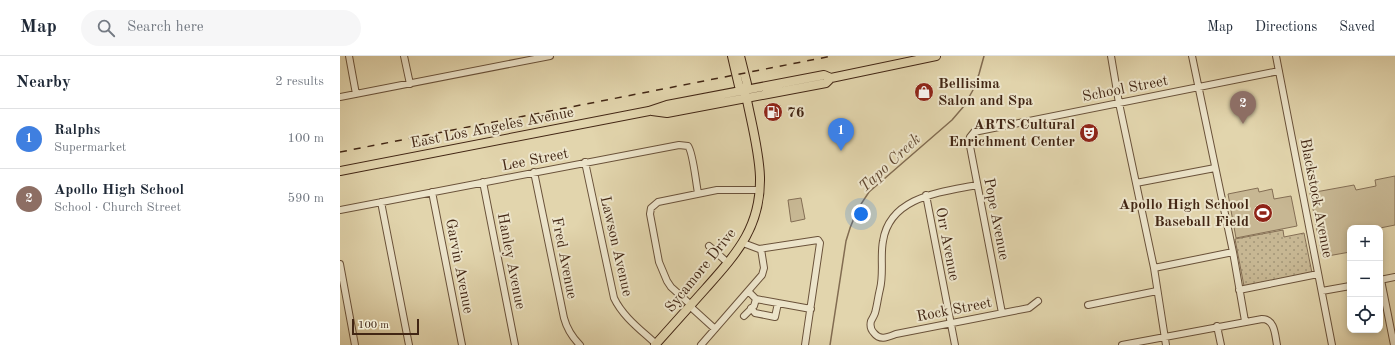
<!DOCTYPE html>
<html lang="en">
<head>
<meta charset="utf-8">
<style>
	body { margin:0; font-family:"Old Standard TT",serif; background:#f6f6f7; color:#1f2937 }
	.controls { position:absolute; right:12px; bottom:12px; display:grid; overflow:hidden; border-radius:8px; box-shadow:0 2px 6px #0003 }
	.controls button { width:36px; height:36px; display:grid; place-items:center; padding:0; border:0; border-bottom:1px solid #e0e1e3; background:#fff; color:#1f2937; font:20px sans-serif }
	.scale { position:absolute; left:12px; bottom:10px; width:67px; box-sizing:border-box; padding-left:4px; border:2px solid #422614; border-top:0; font-size:11px; line-height:14px; white-space:nowrap; color:#422614; -webkit-text-stroke:3px #ece4ca; paint-order:stroke }
	.you { position:absolute; left:521px; top:158px; width:14px; height:14px; margin:-10px; border:3px solid #fff; border-radius:50%; background:#1a73e8; box-shadow:0 0 0 6px #1a73e833 }
	.badge { display:grid; place-items:center; width:26px; height:26px; border-radius:50%; background:#111827; color:#fff; font-size:13px; font-weight:700 }
	.pin { position:absolute; translate:-50% -33px; filter:drop-shadow(0 1px 2px #0008) }
	.pin::after { content:''; position:absolute; top:21px; width:14px; height:12px; background:inherit; clip-path:polygon(0 0,100% 0,50% 100%) }
	.list { margin:0; padding:0; list-style:none }
	h2 { display:flex; justify-content:space-between; align-items:center; height:52px; margin:0; padding:0 16px; font-size:17px }
	h2 small { font-size:13px; font-weight:400; color:#747a83 }
	.list li { display:grid; grid-template-columns:26px 1fr auto; gap:12px; align-items:center; box-sizing:border-box; height:60px; padding:0 16px; border-top:1px solid #e0e1e3 }
	.list b { display:block; font-size:15px; white-space:nowrap }
	.list p { margin:0; font-size:13px; white-space:nowrap; color:#747a83 }
	.list em { font-size:13px; font-style:normal; color:#747a83 }
	.icon { flex:none; width:22px; height:22px; fill:none; stroke:currentColor; stroke-width:2; stroke-linecap:round; stroke-linejoin:round }
	.map { position:relative; flex:none; width:1055px; height:289px; overflow:hidden }
	header { display:flex; align-items:center; gap:24px; box-sizing:border-box; height:56px; padding:0 20px; background:#fff; border-bottom:1px solid #e0e1e3 }
	header strong { font-size:19px }
	nav { display:flex; gap:22px; margin-inline-start:auto; font-size:14px }
	.search { width:280px; height:36px; background:#f6f6f7; display:flex; align-items:center; gap:10px; box-sizing:border-box; padding:0 14px; border-radius:22px; color:#747a83; font-size:15px }
	main { display:flex }
	aside { flex:1; background:#fff }
	.map>svg:first-child { display:block }
</style>
</head>
<body>
<header>
<strong>Map</strong>
<div class="search"><svg class="icon" aria-label="search" viewBox="0 0 24 24"><circle cx="10" cy="10" r="6"/><path d="M15 15l6 6"/></svg>Search here</div>
<nav><a>Map</a><a>Directions</a><a>Saved</a></nav>
</header>
<main>
<aside>
<h2>Nearby<small>2 results</small></h2>
<ul class="list">
<li><span class="badge" style="background:#3f7fe0">1</span><div><b>Ralphs</b><p>Supermarket</p></div><em>100 m</em></li>
<li><span class="badge" style="background:#8d6e63">2</span><div><b>Apollo High School</b><p>School · Church Street</p></div><em>590 m</em></li>
</ul>
</aside>
<div class="map">
<svg width="1055" height="289" viewBox="0 0 1055 289">
	<defs>
		<pattern id="park-dots" width="8" height="8" patternUnits="userSpaceOnUse"><rect width="8" height="8" fill="#c7b793"/><path d="M2 2h.1M6 6h.1" fill="none" stroke="#a39577" stroke-width="1.8" stroke-linecap="round"/></pattern>
	</defs>
	<rect width="100%" height="100%" fill="#e2d5ad"/>
	<filter id="stains"><feTurbulence type="fractalNoise" baseFrequency=".005" numOctaves="4"/><feColorMatrix values="0 0 0 0 .2 0 0 0 0 .09 0 0 0 0 .02 0 0 0 .5 -.17"/></filter>
	<radialGradient id="worn" r=".72"><stop offset=".6" stop-color="#630" stop-opacity="0"/><stop offset="1" stop-color="#630" stop-opacity=".3"/></radialGradient>
	<path fill="#c7b793" stroke="#846e54" d="M1055 120V169L1040 172H1010V196L982 201 970 137 1014 129 1016 134 1036 130 1035 124Z
		M918 132 919 136 932 133 934 143 951 140 957 170 896 182 888 138Z
		M461 142 465 163 451 166 448 144Z"/>
	<path fill="url(#park-dots)" stroke="#846e54" d="M943 174 944 181 964 177 972 217 904 230 895 183Z"/>
	<g fill="none" stroke-linecap="round" stroke-linejoin="round">
		<path stroke="#826c51" stroke-width="1.5" d="M490 289 506 185C511 166 518 151 529 136L612 64 624 50 633 34 639 18 644 0"/>
		<g stroke="#6a523a" stroke-width="8">
			<path id="minor" d="M9 0 16 38
				M64 0 70 28
				M771 0 779 47 814 212 826 289
				M852 0 893 196 905 265
				M936 0 992 289
				M0 41 210 0
				M245 106 274 242C283 261 301 274 316 288
				M194 116 224 262C227 273 232 281 240 289
				M143 126 175 289
				M796 127 875 112
				M637 129C602 136 550 140 543 185 540 201 544 217 540 233 538 241 537 250 535 257 534 260 532 263 531 265 530 269 531 274 534 277 540 285 548 281 556 278L689 252 698 245
				M92 136 122 289
				M586 139 615 289
				M41 146 69 289
				M0 154 339 89 348 90C353 96 356 127 358 137
				M403 187 419 193 478 184 480 187 465 289
				M369 190 388 207
				M0 208 15 289
				M814 212 893 196
				M1040 224 1055 221
				M1041 224 1054 289
				M899 234 978 218
				M982 235 1010 230
				M438 247 471 253
				M748 249 817 235
				M411 252 415 257 435 261 438 247 416 243
				M662 257 629 85 630 81 634 76 939 15
				M404 260 414 250 416 243 408 235
				M877 270 881 289
				M375 273 353 253 351 249 331 231 327 225 319 206 310 158 311 152 318 146 377 134H420
				M361 289 422 219 424 212 421 193
				M782 289 922 263C935 263 935 279 937 289"/>
		</g>
		<g stroke="#422614" stroke-width="10">
			<path id="major" d="M392 0 399 30 405 34
				M312 55 327 57 486 27 491 22 596 0
				M0 115 309 55 327 49 484 19 491 22
				M315 289C332 270 349 251 366 232 397 197 421 171 420 121 419 92 410 62 405 34L407 28 400 0"/>
		</g>
		<use href="#minor" stroke="#ece4ca" stroke-width="6"/>
		<use href="#major" stroke="#e2d5ad" stroke-width="8"/>
		<path stroke="#422614" stroke-width="1.5" stroke-dasharray="7 7" stroke-linecap="butt" d="M0 96 492 0"/>
	</g>
	<defs>
		<g id="shop-disc" transform="scale(1)"><circle r="9.5" fill="#8f2418" stroke="#ece4ca"/><path d="M-5-2.5h2.3a2.7 3.5 0 0 1 5.4 0H5L5.5 6h-11ZM-1.5-2.5h3a1.5 2.3 0 0 0-3 0Z" fill="#fff"/></g>
		<g id="fuel-disc" transform="scale(1)"><circle r="9.5" fill="#8f2418" stroke="#ece4ca"/><path d="M-5.5-6h7V0h2V4h1.3V-2.5L3-4.5l.8-.8L6-3V5H2.5V1h-1V6h-7ZM-4.2-4.7v3.2H.2V-4.7Z" fill="#fff"/></g>
		<g id="theatre-disc" transform="scale(1)"><circle r="9.5" fill="#8f2418" stroke="#ece4ca"/><path d="M-5-5.5Q0-4 5-5.5V0Q5 5 0 6Q-5 5-5 0ZM-3.3-2.5H-1v1.5H-3.3ZM1-2.5H3.3v1.5H1ZM-2.8 1Q0 5.5 2.8 1Z" fill="#fff"/></g>
		<g id="stadium-disc" transform="scale(1)"><circle r="9.5" fill="#8f2418" stroke="#ece4ca"/><path d="M0-5a6.5 5 0 1 0 0 10a6.5 5 0 1 0 0-10ZM-3.5-1.8h7v3.6h-7Z" fill="#fff"/></g>
	</defs>
	<g fill-rule="evenodd">
		<use href="#shop-disc" x="584" y="36"/>
		<use href="#fuel-disc" x="433" y="56"/>
		<use href="#theatre-disc" x="749" y="77"/>
		<use href="#stadium-disc" x="923" y="157"/>
	</g>
	<g text-anchor="middle" stroke-width="4" stroke-linejoin="round" paint-order="stroke">
		<g font-size="15" font-weight="bold" fill="#422614" stroke="#ece4ca" text-anchor="start">
			<text x="598" y="32">Bellisima<tspan x="598" dy="17">Salon and Spa</tspan></text>
			<text x="447" y="61">76</text>
			<text x="735" y="73" text-anchor="end">ARTS Cultural<tspan x="735" dy="17">Enrichment Center</tspan></text>
			<text x="909" y="153" text-anchor="end">Apollo High School<tspan x="909" dy="17">Baseball Field</tspan></text>
		</g>
		<g font-size="15" fill="#422614" stroke="#ece4ca">
			<text transform="translate(785 32) rotate(-11)" y="5">School Street</text>
			<text transform="translate(152 71) rotate(-11)" y="5">East Los Angeles Avenue</text>
			<text transform="translate(195 103) rotate(-11)" y="5">Lee Street</text>
			<text transform="translate(977 142) rotate(79)" y="5">Blackstock Avenue</text>
			<text transform="translate(657 163) rotate(79)" y="5">Pope Avenue</text>
			<text transform="translate(608 188) rotate(79)" y="5">Orr Avenue</text>
			<text transform="translate(277 190) rotate(77)" y="5">Lawson Avenue</text>
			<text transform="translate(225 202) rotate(79)" y="5">Fred Avenue</text>
			<text transform="translate(172 205) rotate(79)" y="5">Hanley Avenue</text>
			<text transform="translate(120 210) rotate(79)" y="5">Garvin Avenue</text>
			<text transform="translate(360 214) rotate(-51)" y="5">Sycamore Drive</text>
			<text transform="translate(614 253) rotate(-11)" y="5">Rock Street</text>
		</g>
		<g font-size="16" font-style="italic" fill="#624932" stroke="#ece4ca">
			<text transform="translate(549 106) rotate(-43)" y="6">Tapo Creek</text>
		</g>
	</g>
	<rect width="100%" height="100%" filter="url(#stains)"/>
	<rect width="100%" height="100%" fill="url(#worn)"/>
</svg>
<div class="controls">
<button>+</button>
<button>−</button>
<button><svg class="icon" aria-label="locate" viewBox="0 0 24 24"><circle cx="12" cy="12" r="6"/><path d="M12 2v4M12 18v4M2 12h4M18 12h4"/></svg></button>
</div>
<div class="scale">100 m</div>
<div class="you"></div>
<div class="pin badge" style="left:501px;top:95px;background:#3f7fe0">1</div>
<div class="pin badge" style="left:903px;top:68px;background:#8d6e63">2</div>
</div>
</main>
</body>
</html>
